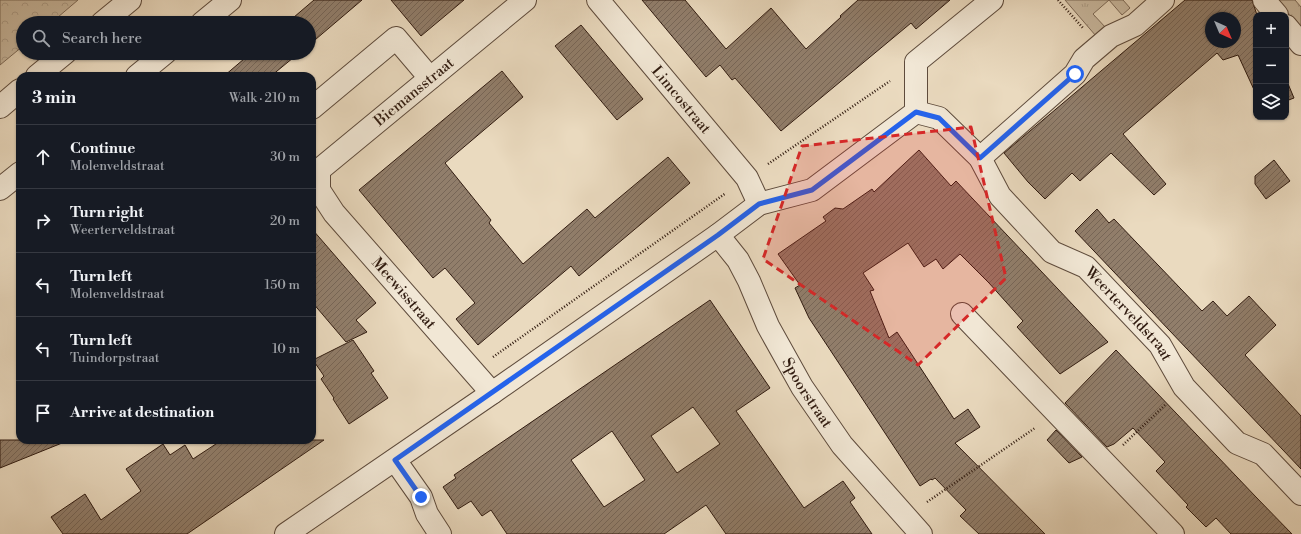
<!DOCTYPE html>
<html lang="en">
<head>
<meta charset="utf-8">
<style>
	body { margin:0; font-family:"Libre Bodoni",serif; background:#20242c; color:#f1f3f6 }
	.controls { position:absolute; right:12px; top:12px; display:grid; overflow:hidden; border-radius:8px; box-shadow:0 1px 3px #0004 }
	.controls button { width:36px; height:36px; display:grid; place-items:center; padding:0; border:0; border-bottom:1px solid #363941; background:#171b24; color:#f1f3f6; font:20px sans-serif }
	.compass { position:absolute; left:1205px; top:12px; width:36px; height:36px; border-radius:50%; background:#171b24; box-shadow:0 1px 3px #0004; rotate:136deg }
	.stop { position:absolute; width:12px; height:12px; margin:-9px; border:3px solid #2563eb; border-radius:50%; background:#fff }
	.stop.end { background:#2563eb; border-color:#fff; box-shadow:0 1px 4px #0008 }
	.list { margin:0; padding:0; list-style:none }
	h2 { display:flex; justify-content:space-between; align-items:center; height:52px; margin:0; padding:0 16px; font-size:17px }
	h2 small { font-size:13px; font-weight:400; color:#9ea1a6 }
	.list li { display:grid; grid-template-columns:26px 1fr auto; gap:12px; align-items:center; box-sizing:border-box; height:64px; padding:0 16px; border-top:1px solid #363941 }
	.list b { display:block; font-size:15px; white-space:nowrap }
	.list p { margin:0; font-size:13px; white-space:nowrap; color:#9ea1a6 }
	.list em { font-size:13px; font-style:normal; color:#9ea1a6 }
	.icon { flex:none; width:22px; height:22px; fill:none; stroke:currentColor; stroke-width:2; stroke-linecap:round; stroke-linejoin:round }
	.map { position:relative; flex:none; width:1301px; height:534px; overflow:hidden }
	.search { position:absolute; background:#171b24; box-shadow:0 1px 3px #0004; left:16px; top:16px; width:300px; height:44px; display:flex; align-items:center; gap:10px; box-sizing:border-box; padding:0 14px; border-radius:22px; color:#9ea1a6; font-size:15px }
	.panel { position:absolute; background:#171b24; box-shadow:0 1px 3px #0004; left:16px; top:72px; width:300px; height:372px; border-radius:12px }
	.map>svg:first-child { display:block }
</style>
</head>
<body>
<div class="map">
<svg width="1301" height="534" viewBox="0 0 1301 534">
	<defs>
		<pattern id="grass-tufts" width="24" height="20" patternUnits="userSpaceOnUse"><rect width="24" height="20" fill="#cabaa1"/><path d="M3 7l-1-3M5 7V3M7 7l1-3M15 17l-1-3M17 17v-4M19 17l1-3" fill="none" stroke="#ae9f8a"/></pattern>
		<pattern id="forest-crowns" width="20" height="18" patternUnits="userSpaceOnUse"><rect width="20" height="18" fill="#cabaa1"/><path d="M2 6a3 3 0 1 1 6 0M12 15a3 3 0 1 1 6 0" fill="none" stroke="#ae9f8a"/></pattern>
		<pattern id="building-hatch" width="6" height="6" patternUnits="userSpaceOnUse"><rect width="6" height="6" fill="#917e6b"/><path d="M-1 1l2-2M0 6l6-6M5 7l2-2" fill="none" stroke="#776657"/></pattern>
	</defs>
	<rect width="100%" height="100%" fill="#eadabf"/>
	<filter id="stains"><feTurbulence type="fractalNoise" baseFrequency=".005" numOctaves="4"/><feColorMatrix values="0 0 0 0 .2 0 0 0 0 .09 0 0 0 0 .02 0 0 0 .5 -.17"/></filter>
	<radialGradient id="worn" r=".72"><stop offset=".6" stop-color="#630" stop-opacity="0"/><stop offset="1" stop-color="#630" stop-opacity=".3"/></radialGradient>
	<path fill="url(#grass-tufts)" stroke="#7d6a58" d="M1065 0H1123L1130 8 1122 15 1109 0 1093 14 1106 28 1096 36Z
		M1277 0H1295L1301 7V30Z"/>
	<path fill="url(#forest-crowns)" stroke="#7d6a58" d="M0 0H78L51 23H23V46L0 65Z"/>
	<path fill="url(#building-hatch)" stroke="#301b10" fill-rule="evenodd" d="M314 0H362L309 45V23H287Z
		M391 0H464L421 36Z
		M642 0H685L726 49 771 8 806 49 841 17 840 16 858 0H950L916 29 911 23 781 131 735 78 732 80 720 65 706 77Z
		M1185 0H1252L1257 15 1256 94 1238 55 1223 60 1217 53 1123 134 1166 184 1154 195 1111 153 1080 181 1072 173 1045 199 1028 182 1004 153ZM1211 18H1235V42H1211Z
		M581 25 643 99 617 120 555 46Z
		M251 53H299L271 76H224Z
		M502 71 523 97 445 163 491 220 489 223 523 264 587 209 595 218 668 157 690 183 579 276 571 266 478 345 456 319 475 303 445 268 433 278 359 190Z
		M1286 79 1294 98 1286 101Z
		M919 150 951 186 956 181 1108 342 1060 374 1017 327 1023 321 989 283 960 254 943 269 936 259 924 267 908 243 863 273 874 290 870 291 889 338 897 332 954 419 968 409 980 427 955 443 1045 534H979L960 516 966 510 935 478 932 480 931 479 920 486 809 318 795 288 800 285 778 254 826 221 823 217 835 208 843 209 872 189 874 192Z
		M1274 160 1290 181 1266 199 1255 184V176Z
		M1097 209 1109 223 1114 219 1202 311 1213 301 1227 316 1249 296 1276 325 1245 355 1301 416V469L1075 231Z
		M312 229 376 303 356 320 367 332 346 342 312 302Z
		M710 300 770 388 736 411 804 508 843 481 855 498 850 502 872 534H726L706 505 664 534H507L491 510 482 516 471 501 458 509 443 487 456 478 454 475ZM693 407 720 444 677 473 651 436ZM612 431 645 480 604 507 571 460Z
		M353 340 374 371 371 373 388 398 349 424 333 399 334 398 321 379 324 376 313 360Z
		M1116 350 1256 497 1292 534H1231L1216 518 1206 527 1186 507 1188 505 1156 471 1165 462 1133 428 1114 444 1107 447 1065 403Z
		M1056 430 1082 457 1069 463 1047 440Z
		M0 440H67V441L0 468Z
		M222 440H324L187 534H63L51 517 85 494 101 520 141 491 126 469 163 444 170 455 185 445 193 459Z"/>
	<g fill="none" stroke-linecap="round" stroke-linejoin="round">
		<g stroke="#5e4b3c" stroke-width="24">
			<g id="minor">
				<path id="s1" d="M598 0 747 178 759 204"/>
				<path d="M1264 0 1277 15"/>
				<path d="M102 23 130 0"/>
				<path d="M202 23 230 0"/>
				<path d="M1286 26 1301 44"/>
				<path d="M37 76 65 53"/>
				<path d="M137 76 165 53"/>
				<path d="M0 107 20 90"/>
				<path d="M312 108 396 38 430 78"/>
				<path id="s2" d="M916 112 939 118 980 158 1000 196 1052 252 1086 267 1160 345 1184 387 1237 443 1263 454 1301 494"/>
				<path d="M980 158 1075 74 1084 59 1111 36 1135 25 1163 0"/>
				<path d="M0 189 20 173"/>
				<path id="s3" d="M718 235 738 260 749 281 768 326 802 387 842 445 921 534"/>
				<path d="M962 314 1173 534"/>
				<path id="s4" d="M492 393 334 213 319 190V170L525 0"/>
				<path d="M395 460 421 497 427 514 440 534"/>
				<path d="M286 534 492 393 718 235 759 204 812 190 916 112V62L992 0"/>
			</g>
		</g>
		<path stroke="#301b10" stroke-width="2.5" stroke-dasharray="1 2" stroke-linecap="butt" d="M1058 0 1083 28
			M768 164 890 81
			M493 357 726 193
			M1123 445 1166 404
			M927 502 1035 428"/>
		<use href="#minor" stroke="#f1e7d5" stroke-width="22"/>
	</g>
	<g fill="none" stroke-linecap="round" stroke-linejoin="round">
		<path stroke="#2563eb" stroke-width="5" d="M421 497 395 460 718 235 759 204 812 190 916 112 939 118 980 158 1075 74"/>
	</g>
	<path fill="#d62828" fill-opacity="0.2" stroke="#d62828" stroke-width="3" stroke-dasharray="8 5" stroke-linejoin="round" d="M971 127 1006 278 918 365 763 259 802 146Z"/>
	<g text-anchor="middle" stroke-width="3" stroke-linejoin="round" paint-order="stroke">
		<g font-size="15" fill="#301b10" stroke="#f1e7d5">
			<text dy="5" stroke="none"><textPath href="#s4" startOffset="410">Biemansstraat</textPath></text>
			<text dy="5" stroke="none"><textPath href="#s1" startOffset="130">Limcostraat</textPath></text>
			<text transform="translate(404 293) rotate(49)" y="5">Meewisstraat</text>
			<text dy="5" stroke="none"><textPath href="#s2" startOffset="301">Weerterveldstraat</textPath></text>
			<text dy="5" stroke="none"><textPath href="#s3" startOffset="182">Spoorstraat</textPath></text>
		</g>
	</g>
	<rect width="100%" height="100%" filter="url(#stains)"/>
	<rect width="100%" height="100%" fill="url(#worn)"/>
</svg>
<div class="controls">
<button>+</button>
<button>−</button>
<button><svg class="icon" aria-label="layers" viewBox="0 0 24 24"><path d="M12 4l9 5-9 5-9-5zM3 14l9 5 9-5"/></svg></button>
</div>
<svg class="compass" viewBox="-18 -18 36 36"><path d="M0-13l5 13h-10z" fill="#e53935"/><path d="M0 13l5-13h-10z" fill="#9ea1a6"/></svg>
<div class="stop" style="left:1075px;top:74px"></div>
<div class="stop end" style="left:421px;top:497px"></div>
<div class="search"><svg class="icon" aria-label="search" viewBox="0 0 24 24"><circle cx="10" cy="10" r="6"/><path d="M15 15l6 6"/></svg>Search here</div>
<section class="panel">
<h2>3 min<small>Walk · 210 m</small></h2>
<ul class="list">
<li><svg class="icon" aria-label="ahead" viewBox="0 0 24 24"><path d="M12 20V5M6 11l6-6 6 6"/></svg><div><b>Continue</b><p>Molenveldstraat</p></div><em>30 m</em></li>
<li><svg class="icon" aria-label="right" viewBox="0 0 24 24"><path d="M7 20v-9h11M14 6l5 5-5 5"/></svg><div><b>Turn right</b><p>Weerterveldstraat</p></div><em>20 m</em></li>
<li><svg class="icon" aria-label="left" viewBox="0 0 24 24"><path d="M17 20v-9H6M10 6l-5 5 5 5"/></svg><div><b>Turn left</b><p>Molenveldstraat</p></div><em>150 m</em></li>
<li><svg class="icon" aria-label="left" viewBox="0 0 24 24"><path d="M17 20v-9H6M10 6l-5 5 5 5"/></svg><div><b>Turn left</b><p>Tuindorpstraat</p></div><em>10 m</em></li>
<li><svg class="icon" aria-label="arrive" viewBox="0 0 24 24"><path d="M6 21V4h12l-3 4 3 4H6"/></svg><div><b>Arrive at destination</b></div></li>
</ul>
</section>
</div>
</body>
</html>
